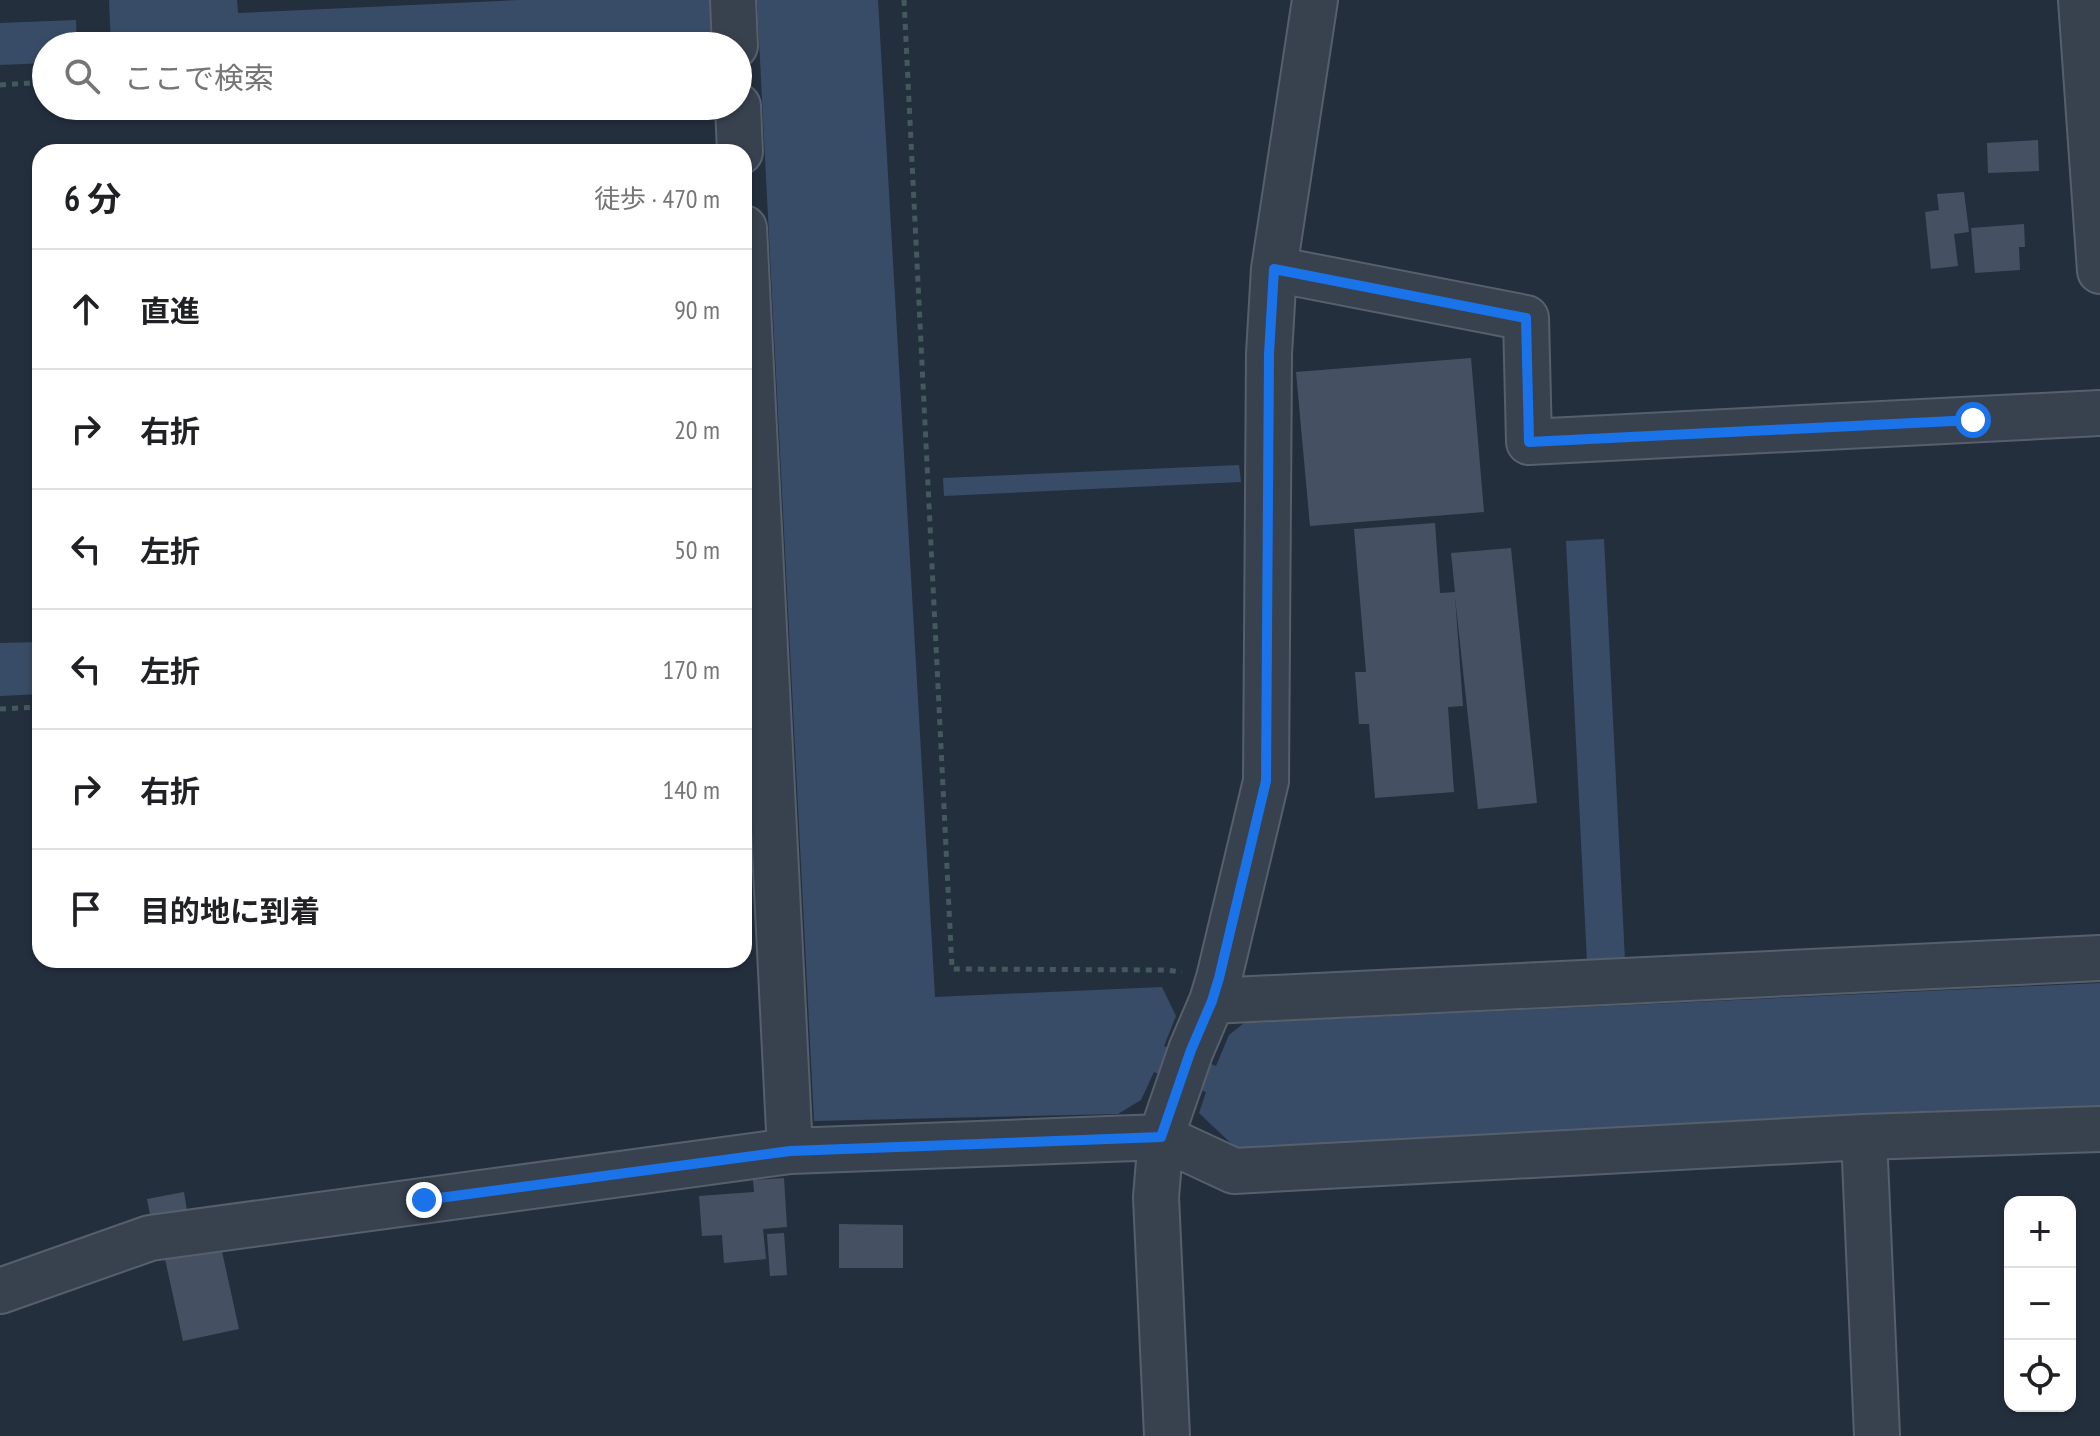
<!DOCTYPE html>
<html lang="ja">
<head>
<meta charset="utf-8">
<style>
	body { margin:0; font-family:"PT Sans Narrow","Noto Sans JP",sans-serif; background:#f2f2f2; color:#202124 }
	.controls { position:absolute; right:24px; bottom:24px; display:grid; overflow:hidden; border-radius:16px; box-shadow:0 2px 6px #0004 }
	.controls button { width:72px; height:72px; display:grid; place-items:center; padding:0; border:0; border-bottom:2px solid #e0e0e0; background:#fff; color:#202124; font:40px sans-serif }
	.stop { position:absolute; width:24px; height:24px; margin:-18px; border:6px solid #1a73e8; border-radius:50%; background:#fff }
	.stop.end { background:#1a73e8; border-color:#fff; box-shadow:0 2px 8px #0008 }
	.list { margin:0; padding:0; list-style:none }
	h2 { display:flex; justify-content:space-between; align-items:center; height:104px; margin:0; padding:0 32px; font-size:34px }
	h2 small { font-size:26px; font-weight:400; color:#757577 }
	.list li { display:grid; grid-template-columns:52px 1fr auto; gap:24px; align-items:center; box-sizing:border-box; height:120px; padding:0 32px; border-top:2px solid #e0e0e0 }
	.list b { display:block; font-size:30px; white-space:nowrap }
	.list em { font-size:26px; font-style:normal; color:#757577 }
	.icon { flex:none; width:44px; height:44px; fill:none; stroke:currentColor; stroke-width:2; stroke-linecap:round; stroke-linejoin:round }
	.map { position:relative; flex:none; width:2100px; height:1436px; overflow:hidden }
	.search { position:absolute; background:#fff; box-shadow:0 2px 6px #0004; left:32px; top:32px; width:720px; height:88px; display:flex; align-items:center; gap:20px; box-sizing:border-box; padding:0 28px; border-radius:44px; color:#757577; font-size:30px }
	.panel { position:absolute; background:#fff; box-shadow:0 2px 6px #0004; left:32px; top:144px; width:720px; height:824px; border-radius:24px }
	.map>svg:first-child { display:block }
</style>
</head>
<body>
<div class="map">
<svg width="2100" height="1436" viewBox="0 0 2100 1436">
	<rect width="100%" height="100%" fill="#242f3e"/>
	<path fill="#394c67" d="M109 0H237L238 13 519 0H711L713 34 433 46H111Z
		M757 0H878L935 997 1162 987 1176 1016 1164 1046 1216 1066 1229 1035 1244 1023 2100 983V1106L1237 1149 1199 1113 1206 1092 1154 1072 1141 1100 1118 1114 814 1121Z
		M76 20 77 46H46V63L0 65V23Z
		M1239 465 1241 482 944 496 943 478Z
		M1604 539 1625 961 1587 962 1566 541Z
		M40 642V694L0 696V643Z"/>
	<path fill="#455162" d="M2038 140 2039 171 1988 173 1987 143Z
		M1964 192 1969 232 1954 234 1958 266 1931 269 1925 212 1939 210 1937 194Z
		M2024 224 2025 247H2019L2020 270 1975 273 1971 228Z
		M1471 358 1484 512 1310 526 1296 372Z
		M1435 523 1440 593 1455 592 1451 553 1511 548 1537 803 1478 809 1455 597 1463 706 1448 707 1454 792 1375 798 1369 724H1359L1355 672H1366L1354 529Z
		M784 1178 787 1227 763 1229 766 1259 724 1263 722 1235 702 1236 699 1196 754 1192 753 1180Z
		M184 1192 188 1217 152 1224 147 1199Z
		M839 1224 903 1225V1268H839Z
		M784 1233 787 1275 770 1276 767 1234Z
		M221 1247 239 1329 183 1341 165 1259Z"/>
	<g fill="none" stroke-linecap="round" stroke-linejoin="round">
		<g stroke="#565f6c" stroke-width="48">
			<path id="minor" d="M733 0 735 46
				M2081 0 2100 271
				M738 106 740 152
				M744 228 790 1151
				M1274 269 1526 318 1529 442 2100 413
				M1212 1001 2100 958
				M1864 1137 1877 1436
				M0 1291 150 1238 790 1151 1161 1137 1234 1171 1864 1137 2100 1129
				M1167 1436 1156 1197 1161 1137 1191 1050 1212 1001 1219 978 1266 781 1269 354 1274 269 1315 0"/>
		</g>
		<path stroke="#44595c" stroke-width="5" stroke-dasharray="6 6" stroke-linecap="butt" d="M904 0 952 969 1165 970 1182 972
			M0 85 46 82
			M0 709 40 707"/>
		<use href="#minor" stroke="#38414e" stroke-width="44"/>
	</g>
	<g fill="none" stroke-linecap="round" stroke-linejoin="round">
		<path stroke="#1a73e8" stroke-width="10" d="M424 1200 790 1151 1161 1137 1191 1050 1212 1001 1219 978 1266 781 1269 354 1274 269 1526 318 1529 442 1973 420"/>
	</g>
</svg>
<div class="controls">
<button>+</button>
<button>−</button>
<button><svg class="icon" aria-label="locate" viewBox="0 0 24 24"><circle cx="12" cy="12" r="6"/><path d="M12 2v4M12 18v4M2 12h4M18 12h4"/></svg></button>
</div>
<div class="stop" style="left:1973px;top:420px"></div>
<div class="stop end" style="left:424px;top:1200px"></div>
<div class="search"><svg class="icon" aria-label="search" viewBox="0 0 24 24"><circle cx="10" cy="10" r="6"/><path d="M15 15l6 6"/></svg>ここで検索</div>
<section class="panel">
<h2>6 分<small>徒歩 · 470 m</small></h2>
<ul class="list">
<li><svg class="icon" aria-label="ahead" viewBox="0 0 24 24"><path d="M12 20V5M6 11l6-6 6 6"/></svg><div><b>直進</b></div><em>90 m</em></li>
<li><svg class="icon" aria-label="right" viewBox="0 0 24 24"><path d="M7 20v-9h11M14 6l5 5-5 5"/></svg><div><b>右折</b></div><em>20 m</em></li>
<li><svg class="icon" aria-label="left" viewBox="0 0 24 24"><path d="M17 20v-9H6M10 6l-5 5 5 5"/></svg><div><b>左折</b></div><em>50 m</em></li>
<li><svg class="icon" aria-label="left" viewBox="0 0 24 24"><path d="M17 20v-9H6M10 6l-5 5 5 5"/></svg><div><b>左折</b></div><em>170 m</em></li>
<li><svg class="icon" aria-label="right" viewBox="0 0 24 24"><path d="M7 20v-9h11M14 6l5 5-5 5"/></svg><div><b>右折</b></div><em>140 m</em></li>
<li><svg class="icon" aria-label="arrive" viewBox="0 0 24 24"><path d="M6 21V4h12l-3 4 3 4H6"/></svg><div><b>目的地に到着</b></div></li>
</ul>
</section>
</div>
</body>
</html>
